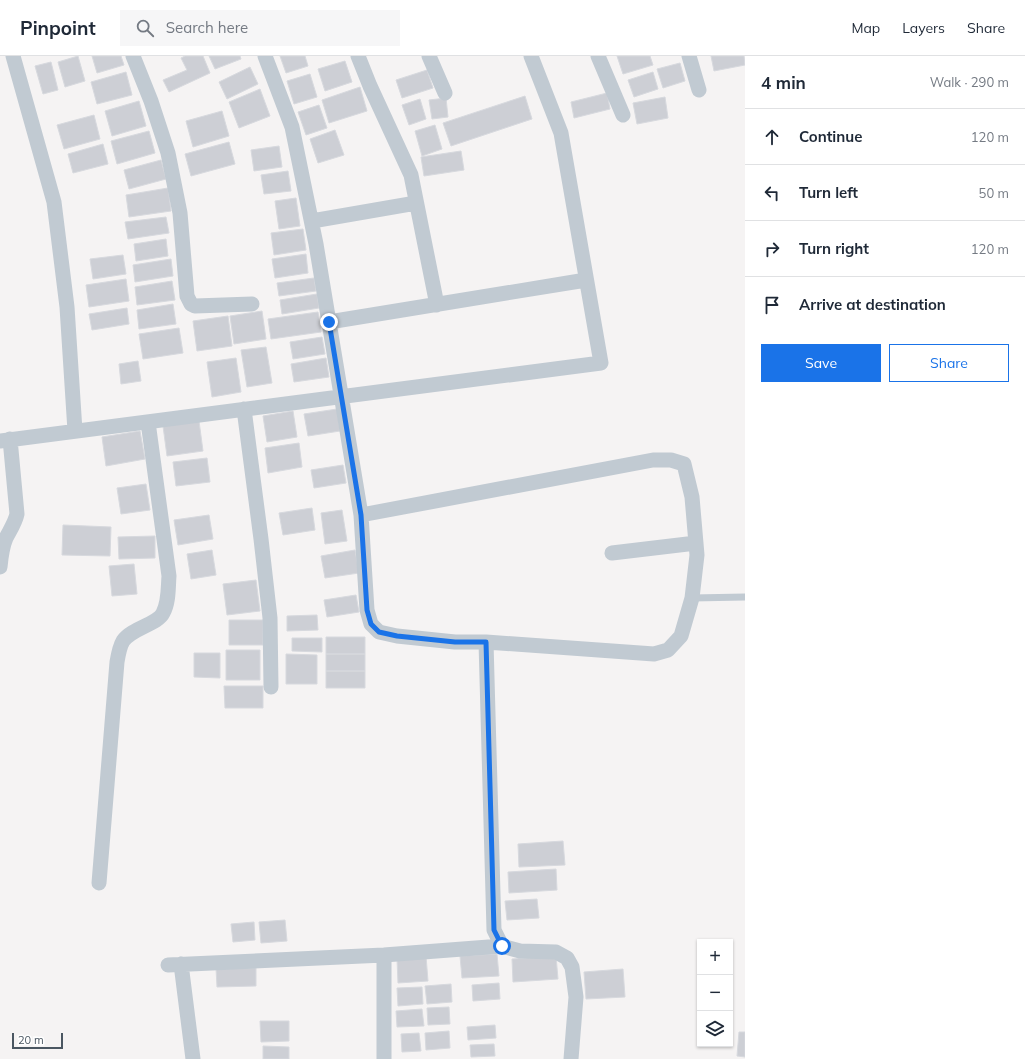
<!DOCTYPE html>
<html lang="en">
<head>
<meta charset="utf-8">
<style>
	body { margin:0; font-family:Mulish,sans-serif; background:#f6f6f7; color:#1f2937 }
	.controls { position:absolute; right:12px; bottom:12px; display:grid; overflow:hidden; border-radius:0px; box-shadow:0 1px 3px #0004 }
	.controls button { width:36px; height:36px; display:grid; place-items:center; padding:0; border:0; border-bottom:1px solid #e0e1e3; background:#fff; color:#1f2937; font:20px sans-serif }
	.scale { position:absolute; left:12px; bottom:10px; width:51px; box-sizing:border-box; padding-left:4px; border:2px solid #4a5661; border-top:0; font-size:11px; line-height:14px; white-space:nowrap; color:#4a5661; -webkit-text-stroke:3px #fff; paint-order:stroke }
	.stop { position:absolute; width:12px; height:12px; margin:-9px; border:3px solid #1a73e8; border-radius:50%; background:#fff }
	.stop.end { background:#1a73e8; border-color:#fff; box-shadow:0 1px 4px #0008 }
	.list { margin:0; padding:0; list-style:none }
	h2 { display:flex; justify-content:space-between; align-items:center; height:52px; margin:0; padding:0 16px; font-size:17px }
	h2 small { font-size:13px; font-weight:400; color:#747a83 }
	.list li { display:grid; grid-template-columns:26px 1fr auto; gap:12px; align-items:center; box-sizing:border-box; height:56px; padding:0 16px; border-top:1px solid #e0e1e3 }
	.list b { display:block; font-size:15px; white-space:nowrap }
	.list em { font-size:13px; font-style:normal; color:#747a83 }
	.actions { display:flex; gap:8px; padding:12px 16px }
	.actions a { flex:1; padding:9px 0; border:1px solid #1a73e8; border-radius:0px; text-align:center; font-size:14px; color:#1a73e8 }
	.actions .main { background:#1a73e8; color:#fff }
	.icon { flex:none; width:22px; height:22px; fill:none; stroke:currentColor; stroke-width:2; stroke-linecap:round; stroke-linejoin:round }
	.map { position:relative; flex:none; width:745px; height:1003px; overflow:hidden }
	header { display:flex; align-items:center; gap:24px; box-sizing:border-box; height:56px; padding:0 20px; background:#fff; border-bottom:1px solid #e0e1e3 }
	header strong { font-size:19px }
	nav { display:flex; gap:22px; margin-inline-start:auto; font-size:14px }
	.search { width:280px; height:36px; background:#f6f6f7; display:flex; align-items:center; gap:10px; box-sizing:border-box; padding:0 14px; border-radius:0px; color:#747a83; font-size:15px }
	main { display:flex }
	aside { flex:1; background:#fff }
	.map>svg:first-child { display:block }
</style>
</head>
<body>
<header>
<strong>Pinpoint</strong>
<div class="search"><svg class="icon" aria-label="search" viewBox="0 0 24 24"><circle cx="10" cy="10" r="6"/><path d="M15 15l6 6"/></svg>Search here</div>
<nav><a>Map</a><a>Layers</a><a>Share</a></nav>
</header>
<main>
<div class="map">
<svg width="745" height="1003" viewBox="0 0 745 1003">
	<rect width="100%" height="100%" fill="#f5f3f3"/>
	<path fill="#cdcfd5" stroke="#d7d9de" d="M78 0 85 25 65 31 58 6Z
		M92 0H121L124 9 97 17Z
		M185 0H203L210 17 169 36 163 24 187 14 181 2Z
		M209 0H240L241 3 215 13Z
		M280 0H305L308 10 286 17Z
		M617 0H650L653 9 623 18Z
		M711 0H744L745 9 714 15Z
		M345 5 352 26 325 35 318 13Z
		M51 6 58 34 43 38 35 10Z
		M680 7 685 25 663 32 657 13Z
		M250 11 258 28 227 43 219 26Z
		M427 14 433 32 402 42 396 24Z
		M126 16 132 39 97 48 91 26Z
		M653 16 658 33 634 41 628 24Z
		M310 18 317 41 294 48 287 25Z
		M360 31 367 55 329 67 322 44Z
		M260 33 270 60 239 72 229 46Z
		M607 37 610 53 574 62 571 46Z
		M525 40 532 63 451 90 443 67Z
		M665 41 668 62 637 68 633 47Z
		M446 42 448 61 432 63 429 44Z
		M420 43 426 63 409 69 402 49Z
		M139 45 146 70 112 80 105 55Z
		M319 49 327 72 306 79 298 56Z
		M222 55 229 80 193 91 186 65Z
		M94 59 100 83 64 93 57 69Z
		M435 69 442 93 422 100 415 75Z
		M335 74 344 99 318 107 310 83Z
		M149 75 155 97 117 108 111 85Z
		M229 86 235 108 191 120 185 98Z
		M103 88 108 108 73 117 68 98Z
		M279 90 282 111 254 115 251 94Z
		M461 95 464 114 424 120 421 101Z
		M161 104 166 123 129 133 124 114Z
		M288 115 291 135 264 138 261 119Z
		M168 132 171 155 129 161 126 139Z
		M296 142 300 170 279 173 275 145Z
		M166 161 169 177 128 183 125 166Z
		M303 173 306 194 274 199 271 177Z
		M166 183 168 200 136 205 134 188Z
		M306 198 308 217 275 222 272 203Z
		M123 199 126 218 93 223 90 203Z
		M171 203 173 220 135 226 133 209Z
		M314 222 316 235 279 240 277 227Z
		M126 223 129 245 89 251 86 229Z
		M172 225 175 244 137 249 135 231Z
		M317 238 319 252 282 258 280 244Z
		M173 248 176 268 139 273 137 254Z
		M127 252 129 268 92 274 89 258Z
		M262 255 266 283 234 288 230 260Z
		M318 256 321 276 271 283 268 263Z
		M228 260 232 290 197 295 193 265Z
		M179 272 183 297 143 303 139 278Z
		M322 281 325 298 293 303 290 286Z
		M266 291 272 327 247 331 241 294Z
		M236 302 241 336 212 341 207 306Z
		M326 302 329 321 294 326 291 308Z
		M138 305 141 325 121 328 119 308Z
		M337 353 340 375 308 380 304 358Z
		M293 355 297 381 267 386 263 360Z
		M199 365 203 395 167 400 163 370Z
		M140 375 145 403 106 410 102 381Z
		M299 387 302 411 268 417 265 392Z
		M207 402 210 426 176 430 173 406Z
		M343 409 346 427 314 432 311 414Z
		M146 428 150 454 121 458 117 432Z
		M312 452 315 474 283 479 279 457Z
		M342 454 347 485 325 488 321 457Z
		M209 459 213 483 178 489 174 464Z
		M63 469 111 471 110 500 62 499Z
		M155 480V502L119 503 118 481Z
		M212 494 216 519 191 523 187 498Z
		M355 494 359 517 325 522 321 500Z
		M134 508 137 538 112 540 109 510Z
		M256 524 260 555 227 559 223 528Z
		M356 539 359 556 327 561 324 544Z
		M317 559 318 574 287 575V560Z
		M229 564H263V589H229Z
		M326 581H365V598H326Z
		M292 582H322V596L292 595Z
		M226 594H260V624H226Z
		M194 597H220V622L194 621Z
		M286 598 317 599V628H286Z
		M326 598H365V615H326Z
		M326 615H365V632H326Z
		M224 630H263V652H225Z
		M563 785 565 809 519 811 518 788Z
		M556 813 557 834 509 837 508 816Z
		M537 843 539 862 507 864 505 845Z
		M285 864 287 885 261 887 259 866Z
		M254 866 255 884 233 886 231 868Z
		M497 898 499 920 462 922 460 900Z
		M426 900 428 925 398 927 397 903Z
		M556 900 558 923 513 926 512 903Z
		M216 912H256V930L217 931Z
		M623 913 625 941 586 943 584 916Z
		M499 927 500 943 473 945 472 929Z
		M451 928 452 946 427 948 425 930Z
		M422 931 423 948 398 950 397 932Z
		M449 951 450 968 428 969 427 952Z
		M422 953 424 970 397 971 396 955Z
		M260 965H289V985L261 986Z
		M495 969 496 982 468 984 467 971Z
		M449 975 450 992 426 994 425 977Z
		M739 976H745V1001L737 1000Z
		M419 977 421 995 402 996 401 978Z
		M494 988 495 1000 471 1001 470 989Z
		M263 990 289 991V1003H263Z"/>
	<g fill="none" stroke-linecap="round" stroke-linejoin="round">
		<path stroke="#c1cad2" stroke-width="7" d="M692 542 745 541"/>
		<path stroke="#c1cad2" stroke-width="15" d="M13 0 54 146 67 251 75 375
			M133 0 151 45 168 97 180 157 187 240 191 248 195 250 252 248
			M265 0 292 71 316 188 361 459 367 554 371 568 379 576 397 580 455 586H486L494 874 502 890 520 895 556 896 567 902 572 911 576 941 571 1003
			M358 0 370 30 411 119 437 249
			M429 0 445 37
			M598 0 623 59
			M689 0 699 34
			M312 165 416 147
			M329 266 586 224
			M244 353 261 483 270 562 271 631
			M0 385 601 307 561 77 531 0
			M361 459 653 404H671L684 408 692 441 697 499 692 542 681 580 668 594 654 598 486 586
			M612 497 696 487
			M0 511C1 501 2 491 6 482 10 474 15 467 17 458L10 383
			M99 827 117 606C118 600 120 590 123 585 132 572 158 568 163 557 169 546 168 532 169 520L148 366
			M181 908 193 1003
			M168 909 384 899 502 890
			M384 1003V899"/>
	</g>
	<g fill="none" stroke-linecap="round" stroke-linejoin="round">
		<path stroke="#1a73e8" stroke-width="5" d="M329 266 361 459 367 554 371 568 379 576 397 580 455 586H486L494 874 502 890"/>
	</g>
</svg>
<div class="controls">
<button>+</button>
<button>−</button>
<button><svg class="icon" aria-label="layers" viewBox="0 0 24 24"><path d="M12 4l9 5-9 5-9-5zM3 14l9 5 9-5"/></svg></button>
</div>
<div class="scale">20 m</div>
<div class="stop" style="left:502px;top:890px"></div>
<div class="stop end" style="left:329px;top:266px"></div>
</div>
<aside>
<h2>4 min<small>Walk · 290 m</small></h2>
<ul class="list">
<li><svg class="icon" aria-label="ahead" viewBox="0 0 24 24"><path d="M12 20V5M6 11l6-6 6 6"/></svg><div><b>Continue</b></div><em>120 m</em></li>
<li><svg class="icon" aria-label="left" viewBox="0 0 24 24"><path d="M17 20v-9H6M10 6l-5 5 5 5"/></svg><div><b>Turn left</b></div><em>50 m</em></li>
<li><svg class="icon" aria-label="right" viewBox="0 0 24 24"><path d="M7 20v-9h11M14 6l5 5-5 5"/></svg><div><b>Turn right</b></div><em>120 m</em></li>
<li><svg class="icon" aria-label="arrive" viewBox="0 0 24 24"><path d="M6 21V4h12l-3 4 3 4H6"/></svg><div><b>Arrive at destination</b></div></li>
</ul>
<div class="actions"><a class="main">Save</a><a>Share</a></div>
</aside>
</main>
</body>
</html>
